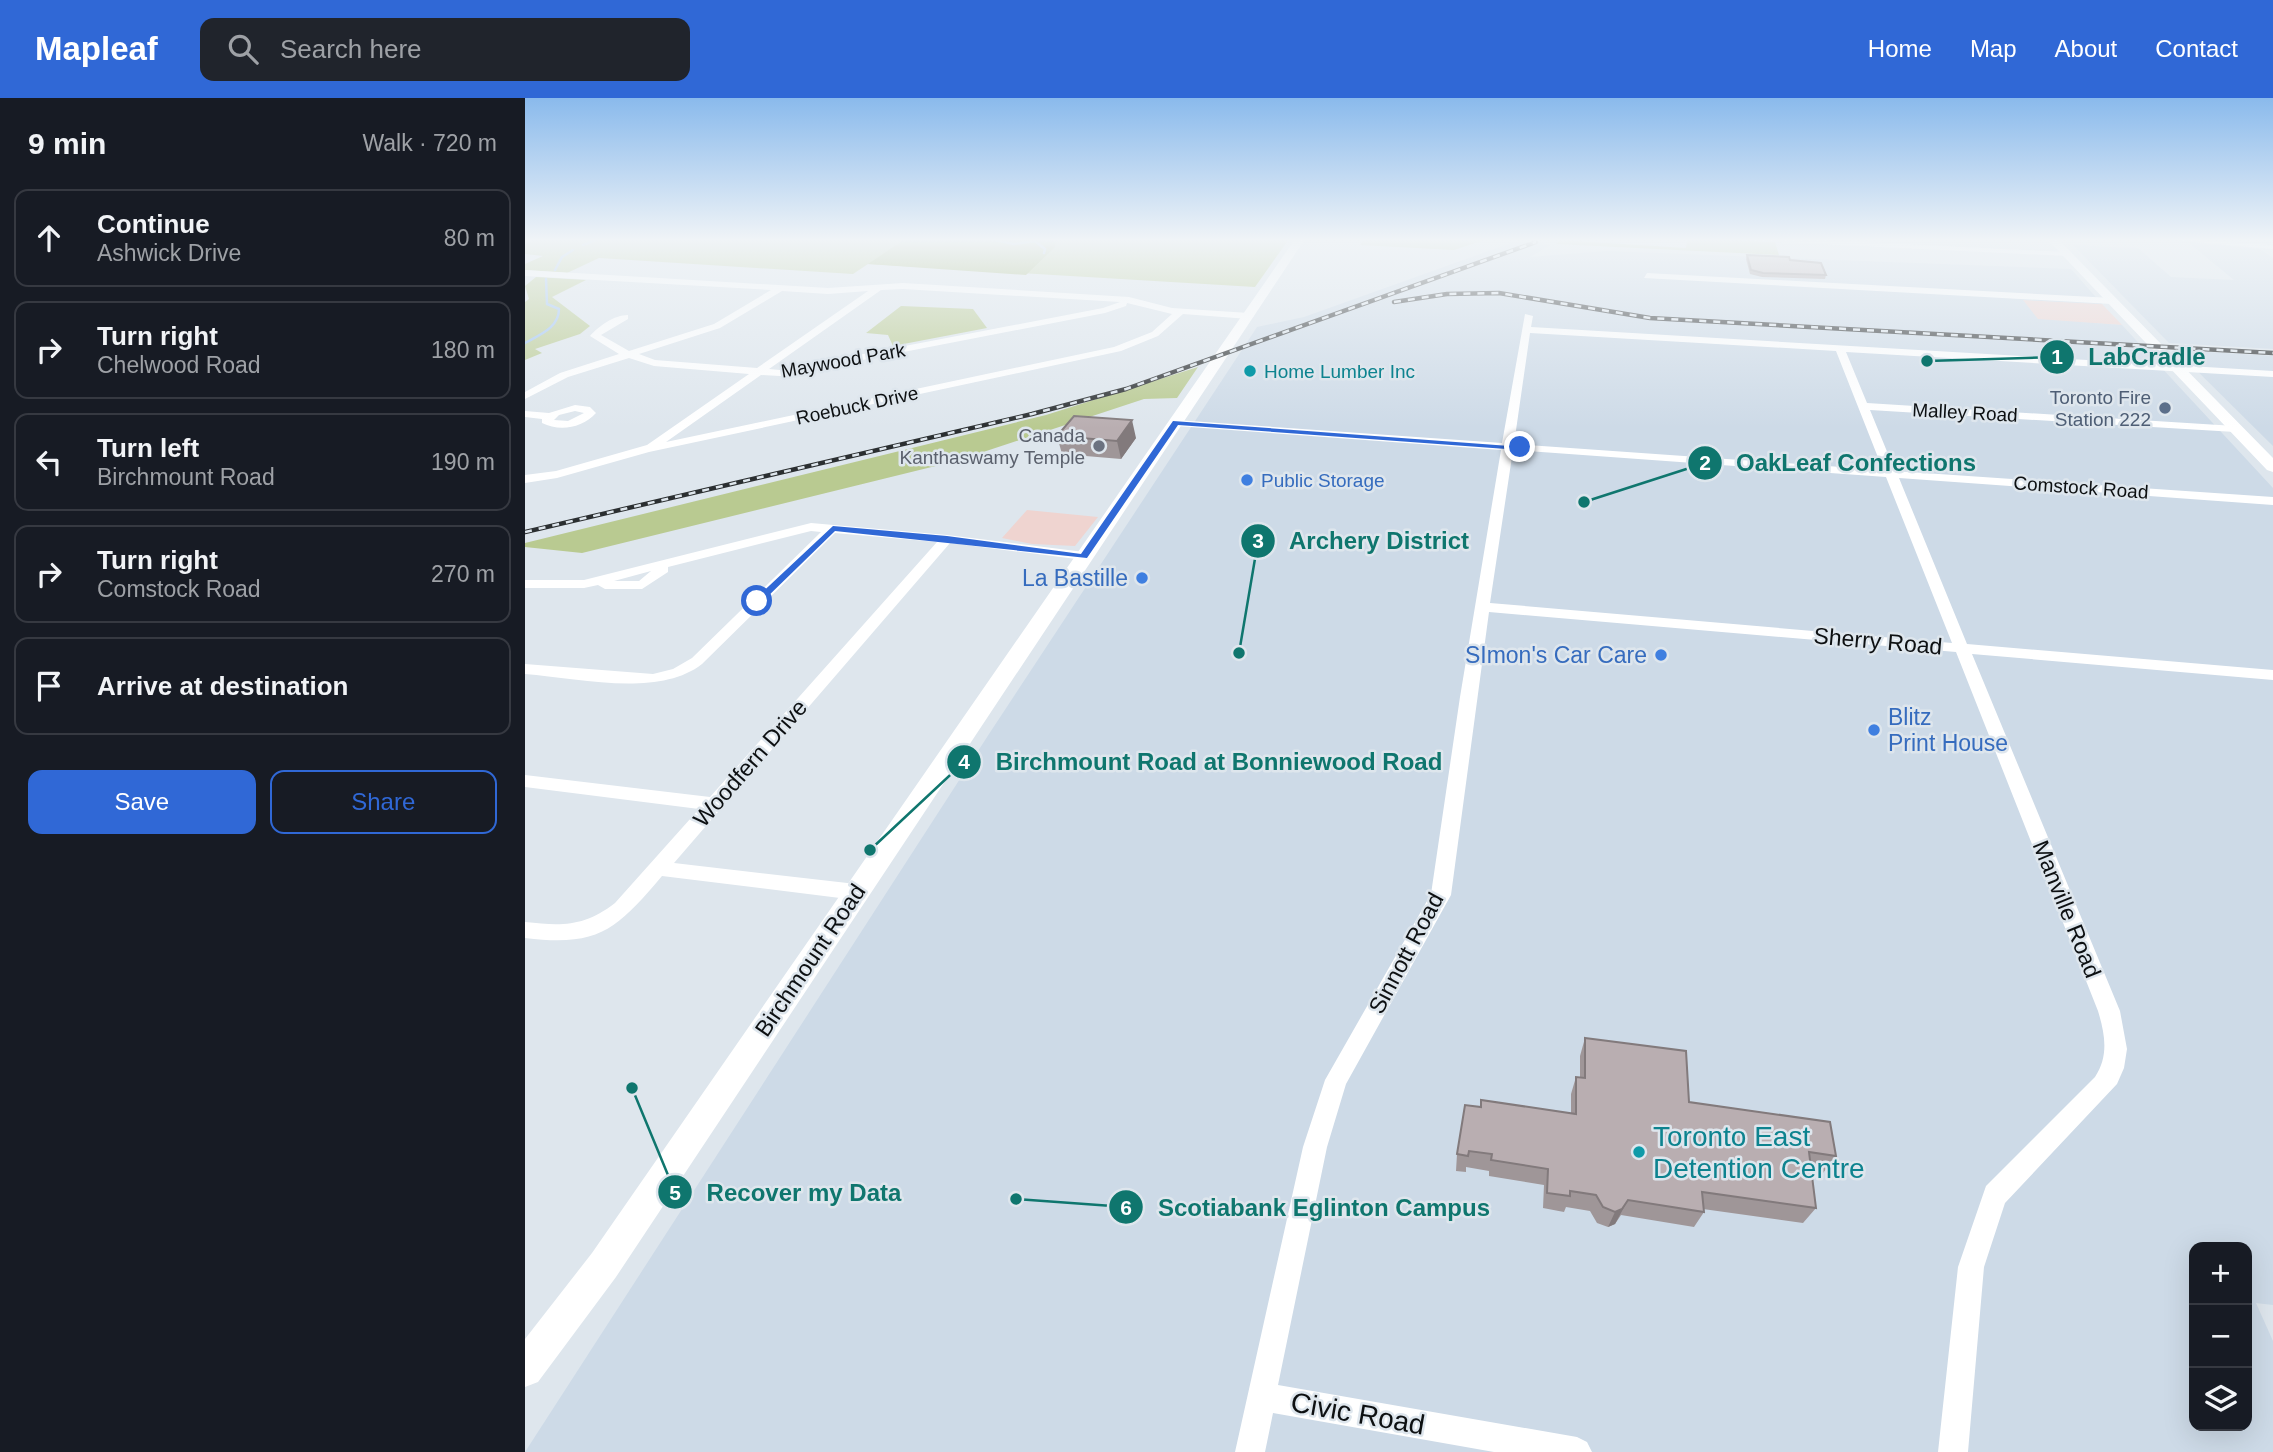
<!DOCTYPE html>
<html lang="en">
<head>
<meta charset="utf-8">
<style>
	body { margin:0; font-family:Helvetica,sans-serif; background:#20242c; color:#f1f3f6 }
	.controls { position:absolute; right:21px; bottom:21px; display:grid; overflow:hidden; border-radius:14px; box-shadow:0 7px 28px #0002 }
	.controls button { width:63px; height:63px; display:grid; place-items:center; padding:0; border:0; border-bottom:2px solid #363941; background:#171b24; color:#f1f3f6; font:35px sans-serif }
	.stop { position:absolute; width:21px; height:21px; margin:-16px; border:5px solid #3068d6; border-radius:50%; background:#fff }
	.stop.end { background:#3068d6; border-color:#fff; box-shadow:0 2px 7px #0008 }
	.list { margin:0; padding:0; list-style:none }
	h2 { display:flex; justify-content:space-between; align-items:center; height:91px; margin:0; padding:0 28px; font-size:30px }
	h2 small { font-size:23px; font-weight:400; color:#9ea1a6 }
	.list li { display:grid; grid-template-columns:46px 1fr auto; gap:21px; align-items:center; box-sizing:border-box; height:98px; margin:0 14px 14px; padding:0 14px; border:2px solid #363941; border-radius:14px }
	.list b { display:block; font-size:26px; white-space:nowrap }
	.list p { margin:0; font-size:23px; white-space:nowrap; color:#9ea1a6 }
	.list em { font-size:23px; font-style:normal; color:#9ea1a6 }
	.actions { display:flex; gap:14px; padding:21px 28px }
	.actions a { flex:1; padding:16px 0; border:2px solid #3068d6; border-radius:14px; text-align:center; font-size:24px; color:#3068d6 }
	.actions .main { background:#3068d6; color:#fff }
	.icon { flex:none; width:38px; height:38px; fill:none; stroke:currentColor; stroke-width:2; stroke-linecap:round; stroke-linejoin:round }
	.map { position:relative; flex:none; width:1748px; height:1354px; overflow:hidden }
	header { display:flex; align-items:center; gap:42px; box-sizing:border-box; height:98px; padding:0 35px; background:#3068d6; color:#fff }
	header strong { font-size:33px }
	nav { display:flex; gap:38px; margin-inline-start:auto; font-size:24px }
	.search { width:490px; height:63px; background:#20242c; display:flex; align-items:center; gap:18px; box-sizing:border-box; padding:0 24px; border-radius:14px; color:#9ea1a6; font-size:26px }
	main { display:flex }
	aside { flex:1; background:#171b24 }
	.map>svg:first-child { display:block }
</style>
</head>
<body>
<header>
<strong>Mapleaf</strong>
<div class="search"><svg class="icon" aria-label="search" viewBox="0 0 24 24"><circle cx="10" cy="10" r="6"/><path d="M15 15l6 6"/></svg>Search here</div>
<nav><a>Home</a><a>Map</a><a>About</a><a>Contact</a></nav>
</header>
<main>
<aside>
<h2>9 min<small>Walk · 720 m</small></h2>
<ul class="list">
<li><svg class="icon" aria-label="ahead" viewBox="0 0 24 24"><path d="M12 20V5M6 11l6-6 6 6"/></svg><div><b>Continue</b><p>Ashwick Drive</p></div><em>80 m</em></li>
<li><svg class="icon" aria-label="right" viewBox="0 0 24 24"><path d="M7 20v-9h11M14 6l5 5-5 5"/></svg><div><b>Turn right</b><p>Chelwood Road</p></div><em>180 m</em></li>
<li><svg class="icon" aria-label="left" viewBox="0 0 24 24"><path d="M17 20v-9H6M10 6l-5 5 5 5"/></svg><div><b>Turn left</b><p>Birchmount Road</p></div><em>190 m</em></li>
<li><svg class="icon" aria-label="right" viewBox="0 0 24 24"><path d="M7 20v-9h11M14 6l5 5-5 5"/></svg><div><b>Turn right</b><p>Comstock Road</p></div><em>270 m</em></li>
<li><svg class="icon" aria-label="arrive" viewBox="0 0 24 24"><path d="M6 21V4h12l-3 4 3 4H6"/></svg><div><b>Arrive at destination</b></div></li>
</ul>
<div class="actions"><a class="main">Save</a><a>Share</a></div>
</aside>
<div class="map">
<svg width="1748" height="1354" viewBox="0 0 1748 1354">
	<rect width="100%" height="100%" fill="#dee6ed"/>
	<path fill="#efd4d0" d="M1497 202 1577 206 1597 227 1513 222Z
		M502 412 573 419 550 448 507 446 477 440Z"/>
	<path fill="#cddae7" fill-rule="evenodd" d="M997 141 1025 147 1005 159 1082 153 1546 171 1577 206 1498 202 1513 221 1597 227 1748 390V1207L1731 1205 1748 1243V1354H0L464 636 732 229 779 219ZM1669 1149H1722V1328H1669Z
		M1663 144 1735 151 1748 160V251L1644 245 1548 147 1613 150 1646 179 1709 182Z
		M1651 252 1748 258V348Z"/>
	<path fill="#b9ca91" d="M12 141H764L730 189 343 166 328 176 74 160 42 175 0 172V166L18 158 0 156V146Z
		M839 141H962L929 152 835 147Z
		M1162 141 1250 144 1254 157 1031 146 1035 142 1161 150Z
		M11 179 61 182 27 199 65 228 55 236 10 251 17 255 0 262V204L4 201 0 188Z
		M376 208 448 211 462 230 368 248 363 237 341 235Z
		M673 269 652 300 619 301 431 363 57 455 0 449V445L521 317Z"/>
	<path fill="#9eb26a" d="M380 141H524L531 143 530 149 501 177 343 166Z"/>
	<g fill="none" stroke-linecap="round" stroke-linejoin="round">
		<path stroke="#9ec3f3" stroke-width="2.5" d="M138 141H146
			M466 141 489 146 510 143 520 151 519 155
			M58 147 73 141
			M30 172 37 159 48 152
			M0 245C14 237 34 230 34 211L22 206 21 181"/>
		<path fill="#fff" fill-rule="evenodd" d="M1227 141H1277L1542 154 1546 156 1542 158 1231 143Z
			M1655 141 1748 147V151L1659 143Z
			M0 172 303 190 378 185 604 199 647 210 724 215 729 218 724 221 658 216 633 238 596 253 124 354 32 380 0 385V377L31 373 122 347 224 276 129 268 104 260 43 279 0 301V294L35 275 94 256 65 238C74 228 89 217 103 217V221L76 237 104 253 189 226 246 192 0 178ZM378 191 595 204 578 210 255 272 244 271 356 192ZM257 193 303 196 343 193 232 270 130 262 114 256 195 230ZM602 205 647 216 627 234 589 249 141 344 236 277 255 278 580 215 601 208Z
			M1122 175 1587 200 1592 203 1587 206 1119 180Z
			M1000 216 1008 218 1006 229 1748 273V279L1321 254 1342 305 1710 328 1716 331 1710 334 1345 312 1370 373 1748 399V407L1374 380 1442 546 1748 572V582L1447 556 1595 913 1602 951 1599 970 1592 986 1480 1105 1459 1169 1443 1354H1413L1433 1169 1461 1088 1570 979C1584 958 1580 936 1573 913L1431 554 964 514 926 797 821 986 802 1049 753 1287 1052 1339 1062 1344 1067 1354H969L748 1315 740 1354H710L778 1049 800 982 906 796 935 599 976 352 651 328 645 325 651 322 977 345ZM1005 235 1311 253 1358 372 989 346ZM988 352 1361 379 1427 545 965 505Z
			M50 307 65 309 71 315C57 330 35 334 17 325V321L0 319V313L24 315ZM50 313 59 315 43 323 29 322 34 317Z
			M286 425 422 437 559 454 566 458 559 462 425 445 149 765 331 786 338 788 341 794 338 800 331 802 137 778C91 832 74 849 0 840V824C37 828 59 829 90 805L174 711 0 689V677L185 699 412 444 310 435 177 566C134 600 52 580 0 576V566L128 576 148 571 167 560 296 434 286 433 143 469V474L117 491H80L73 487 59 490H0V482H59ZM126 473 114 483H89Z"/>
		<path fill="#fff" fill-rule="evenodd" d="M0 141H7L0 145Z
			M770 141H780L91 1179 13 1284 0 1289V1241L67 1155Z
			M1522 141H1533L1748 360V374L1742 372Z"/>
		<g stroke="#2b2f31" stroke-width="4.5">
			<path id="rail" d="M869 204 922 196 974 195 1125 220 1748 255
				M0 434 507 316 601 291 1011 144"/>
		</g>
		<use href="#rail" stroke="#dee6ed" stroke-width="2.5" stroke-dasharray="7" stroke-linecap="butt"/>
	</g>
	<path fill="#9f9698" d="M1222 157 1265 162 1301 177 1300 181 1237 179 1225 176 1221 161Z
		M532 338 611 340 596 361 537 356Z
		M1060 940 1164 1004 1311 1058 1298 1075 1286 1073 1291 1110 1278 1125 1178 1111 1179 1114 1169 1129 1096 1117 1090 1126 1083 1129 1072 1125 1065 1113 1041 1109 1039 1114 1018 1110 1019 1087 964 1078V1073L941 1069V1074L931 1073 932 1056 955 1009 1046 1015V996L1051 979H1055V958Z"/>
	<path fill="#827a7c" d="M607 322 611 340 596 361 592 343Z
		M1103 1102 1090 1126 1083 1129 1090 1114Z"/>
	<path fill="#b9aeb1" stroke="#827a7c" stroke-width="2" d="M1222 157 1264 159 1265 162 1296 165 1301 177 1238 175 1226 172Z
		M549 318 607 322 592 343 532 338Z
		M1060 940 1161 953 1164 1004 1305 1024 1311 1058 1284 1054 1291 1110 1177 1094 1179 1114 1103 1102 1097 1111 1090 1114 1078 1109 1071 1097 1045 1093V1098L1022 1095 1023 1071 966 1062 967 1056 944 1053 943 1058 932 1056 940 1007 956 1009V1002L1051 1016V979L1060 980Z"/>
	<linearGradient id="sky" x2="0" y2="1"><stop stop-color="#8abaec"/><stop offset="0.43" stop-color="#f0f4f7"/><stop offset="1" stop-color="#f0f4f7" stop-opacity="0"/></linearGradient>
	<rect width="1748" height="330" fill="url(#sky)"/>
	<path fill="#3068d6" d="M648 323 998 349 995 352 653 327 562 460 310 433 236 505 228 503 308 428 422 438 556 456Z"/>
	<g fill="#0f9aa8" stroke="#dee6ed" stroke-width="2.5">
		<circle cx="725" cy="273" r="7"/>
		<circle cx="1114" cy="1054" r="7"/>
	</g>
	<circle fill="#5c6f8a" stroke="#dee6ed" stroke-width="2.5" cx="1640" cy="310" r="7"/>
	<circle fill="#6b7280" stroke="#dee6ed" stroke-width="2.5" cx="574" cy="348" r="7"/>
	<g fill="#3f7fe0" stroke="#dee6ed" stroke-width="2.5">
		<circle cx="722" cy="382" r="7"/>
		<circle cx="617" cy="480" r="7"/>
		<circle cx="1136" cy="557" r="7"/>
		<circle cx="1349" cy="632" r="7"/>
	</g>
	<g text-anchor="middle" stroke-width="5" stroke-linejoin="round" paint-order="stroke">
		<g font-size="19" fill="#0d1012" stroke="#dee6ed">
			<text transform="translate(318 262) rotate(-10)" y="7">Maywood Park</text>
			<text transform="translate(332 307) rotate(-12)" y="7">Roebuck Drive</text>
			<text transform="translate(1440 314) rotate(3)" y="7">Malley Road</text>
			<text transform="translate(1556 389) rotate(4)" y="7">Comstock Road</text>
		</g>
		<g font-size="19" fill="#0d838f" stroke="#dee6ed" text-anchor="start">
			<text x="739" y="280">Home Lumber Inc</text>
		</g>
		<g font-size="19" fill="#4e5e75" stroke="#dee6ed" text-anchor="end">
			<text x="1626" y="306">Toronto Fire<tspan x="1626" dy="22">Station 222</tspan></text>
		</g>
		<g font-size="19" fill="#5b616d" stroke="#dee6ed" text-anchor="end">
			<text x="560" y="344">Canada<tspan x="560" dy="22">Kanthaswamy Temple</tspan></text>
		</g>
		<g font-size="19" fill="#366cbe" stroke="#dee6ed" text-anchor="start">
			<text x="736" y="389">Public Storage</text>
		</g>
		<g font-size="23" fill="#366cbe" stroke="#dee6ed" text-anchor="end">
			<text x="603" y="488">La Bastille</text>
			<text x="1122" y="565">SImon's Car Care</text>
			<text x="1363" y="627" text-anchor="start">Blitz<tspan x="1363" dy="26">Print House</tspan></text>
		</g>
		<g font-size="23" fill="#0d1012" stroke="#dee6ed">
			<text transform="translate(1353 543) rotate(5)" y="8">Sherry Road</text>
			<text transform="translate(225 665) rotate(-49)" y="8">Woodfern Drive</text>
			<text transform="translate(1542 811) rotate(68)" y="8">Manville Road</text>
			<text transform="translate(881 855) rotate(-62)" y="8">Sinnott Road</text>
			<text transform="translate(285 862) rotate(-56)" y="8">Birchmount Road</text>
		</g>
		<g font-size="28" fill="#0d838f" stroke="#dee6ed" text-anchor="start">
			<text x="1128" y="1048">Toronto East<tspan x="1128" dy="32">Detention Centre</tspan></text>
		</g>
		<g font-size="28" fill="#0d1012" stroke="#dee6ed">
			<text transform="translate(833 1315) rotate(10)" y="10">Civic Road</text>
		</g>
	</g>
	<path fill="none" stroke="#0f766e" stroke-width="2.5" d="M1402 263L1532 259M1059 404L1180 365M714 555L733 443M345 752L439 664M107 990L150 1094M491 1101L601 1109"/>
	<g fill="#0f766e" stroke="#dee6ed" stroke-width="2.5">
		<circle cx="1402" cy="263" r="7"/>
		<circle cx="1059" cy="404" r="7"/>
		<circle cx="714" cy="555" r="7"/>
		<circle cx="345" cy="752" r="7"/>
		<circle cx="107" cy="990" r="7"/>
		<circle cx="491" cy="1101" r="7"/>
		<circle cx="1532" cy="259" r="18"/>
		<circle cx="1180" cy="365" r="18"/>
		<circle cx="733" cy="443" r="18"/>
		<circle cx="439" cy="664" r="18"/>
		<circle cx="150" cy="1094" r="18"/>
		<circle cx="601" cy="1109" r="18"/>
	</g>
	<g font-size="21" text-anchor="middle" font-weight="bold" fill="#fff">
		<text x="1532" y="266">1</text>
		<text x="1180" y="372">2</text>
		<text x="733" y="450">3</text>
		<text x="439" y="671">4</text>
		<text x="150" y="1102">5</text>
		<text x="601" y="1117">6</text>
	</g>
	<g font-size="24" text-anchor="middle" font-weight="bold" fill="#0f766e" stroke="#dee6ed" stroke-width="5" stroke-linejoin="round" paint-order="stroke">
		<text x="1622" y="267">LabCradle</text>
		<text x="1331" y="373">OakLeaf Confections</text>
		<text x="854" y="451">Archery District</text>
		<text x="694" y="672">Birchmount Road at Bonniewood Road</text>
		<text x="279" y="1103">Recover my Data</text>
		<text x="799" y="1118">Scotiabank Eglinton Campus</text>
	</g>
</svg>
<div class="controls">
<button>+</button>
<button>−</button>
<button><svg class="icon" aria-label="layers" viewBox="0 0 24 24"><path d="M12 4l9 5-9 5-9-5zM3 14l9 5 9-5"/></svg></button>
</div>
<div class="stop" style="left:232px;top:503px"></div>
<div class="stop end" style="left:995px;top:349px"></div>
</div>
</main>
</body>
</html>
